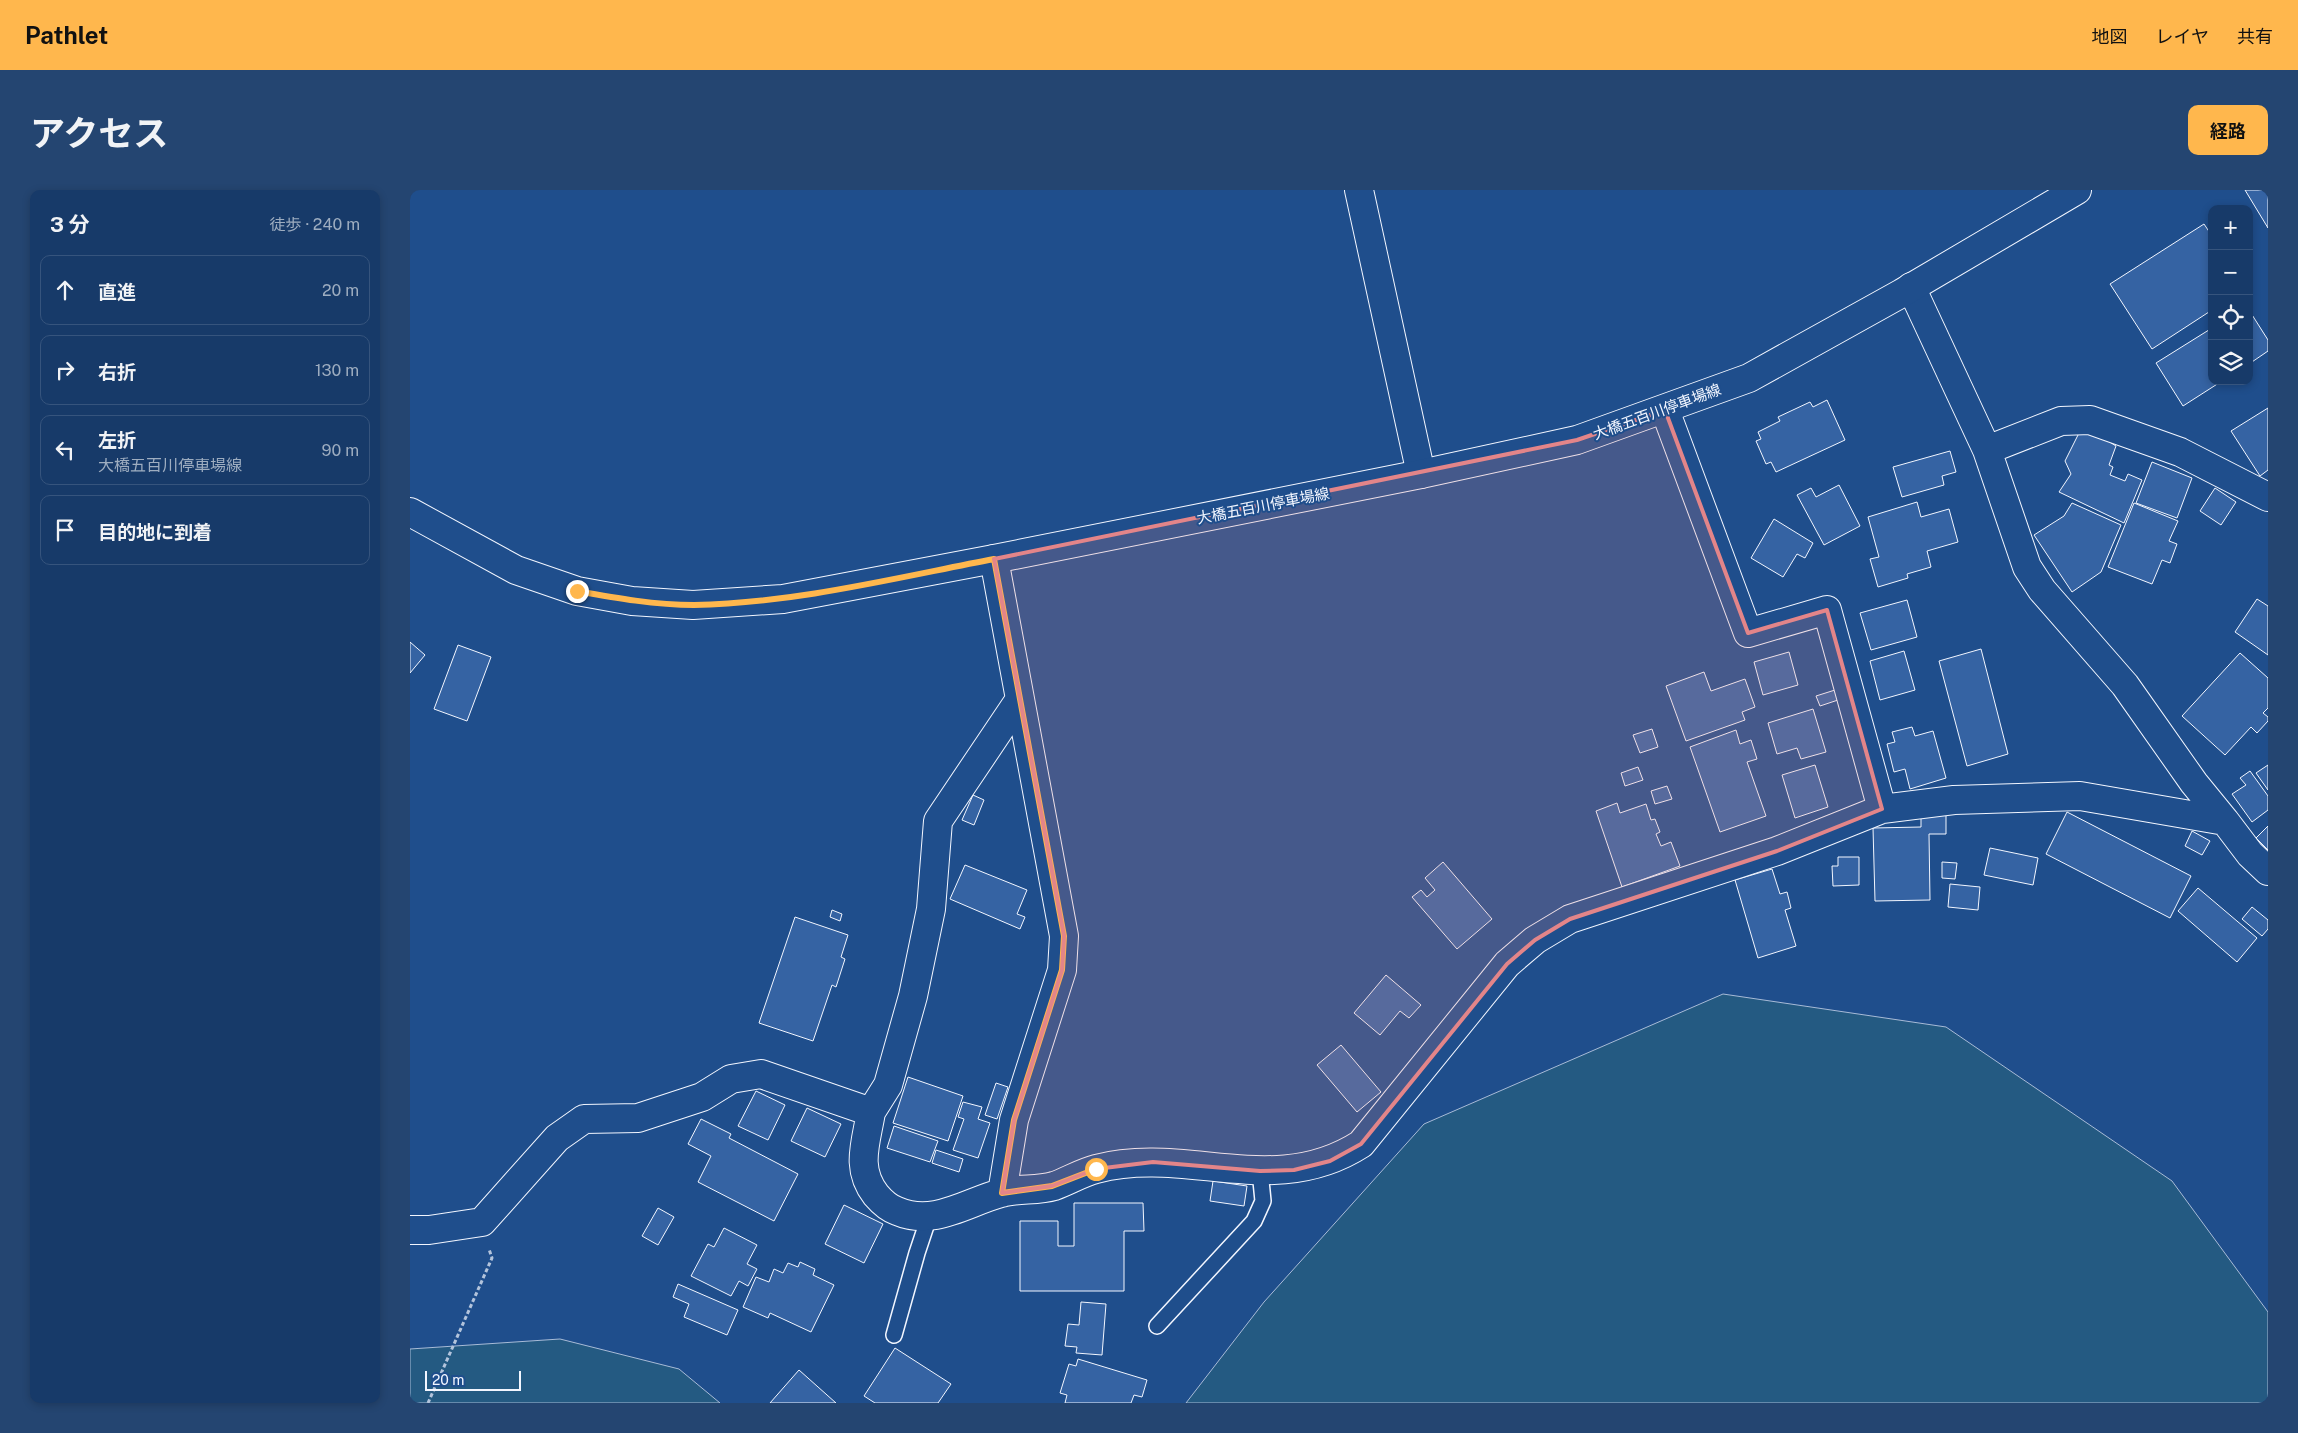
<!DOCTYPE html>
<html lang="ja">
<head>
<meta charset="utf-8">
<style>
	body { margin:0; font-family:"Public Sans","Noto Sans JP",sans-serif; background:#244571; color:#f1f3f6 }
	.controls { position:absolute; right:15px; top:15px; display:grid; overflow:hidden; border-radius:10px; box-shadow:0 2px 8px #0003 }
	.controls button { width:45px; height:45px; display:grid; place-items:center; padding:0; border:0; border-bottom:1px solid #36547d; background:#173a69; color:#f1f3f6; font:25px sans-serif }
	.scale { position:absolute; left:15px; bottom:12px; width:96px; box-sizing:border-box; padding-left:5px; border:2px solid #f2f6ff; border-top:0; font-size:14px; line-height:18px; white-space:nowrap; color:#f2f6ff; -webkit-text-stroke:4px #1f4e8c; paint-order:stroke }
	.stop { position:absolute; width:15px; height:15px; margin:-11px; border:4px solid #ffb74d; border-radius:50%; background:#fff }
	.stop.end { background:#ffb74d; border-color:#fff; box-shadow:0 1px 5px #0008 }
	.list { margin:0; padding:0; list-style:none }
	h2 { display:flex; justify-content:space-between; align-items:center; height:65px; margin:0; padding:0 20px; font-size:21px }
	h2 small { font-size:16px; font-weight:400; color:#9eadc0 }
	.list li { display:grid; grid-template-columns:32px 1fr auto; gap:15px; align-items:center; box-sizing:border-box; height:70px; margin:0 10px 10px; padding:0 10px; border:1px solid #36547d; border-radius:10px }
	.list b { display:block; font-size:19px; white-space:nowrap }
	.list p { margin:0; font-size:16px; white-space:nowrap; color:#9eadc0 }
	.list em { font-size:16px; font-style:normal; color:#9eadc0 }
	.icon { flex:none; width:28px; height:28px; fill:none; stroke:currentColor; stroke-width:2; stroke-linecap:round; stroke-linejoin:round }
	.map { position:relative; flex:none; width:1858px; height:1213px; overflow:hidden; border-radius:10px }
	header { display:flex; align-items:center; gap:30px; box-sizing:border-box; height:70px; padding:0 25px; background:#ffb74d; color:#111 }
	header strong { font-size:24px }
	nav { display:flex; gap:28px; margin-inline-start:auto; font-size:18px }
	.intro { display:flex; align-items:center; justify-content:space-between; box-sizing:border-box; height:120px; padding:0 30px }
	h1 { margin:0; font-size:35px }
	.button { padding:12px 22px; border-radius:10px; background:#ffb74d; color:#111; font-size:18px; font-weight:700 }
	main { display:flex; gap:30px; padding:0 30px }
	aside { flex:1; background:#173a69; border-radius:10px; box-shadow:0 2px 8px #0003 }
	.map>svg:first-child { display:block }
</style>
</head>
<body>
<header>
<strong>Pathlet</strong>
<nav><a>地図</a><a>レイヤ</a><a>共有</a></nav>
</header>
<div class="intro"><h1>アクセス</h1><a class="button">経路</a></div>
<main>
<aside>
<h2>3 分<small>徒歩 · 240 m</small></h2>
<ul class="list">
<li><svg class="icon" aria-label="ahead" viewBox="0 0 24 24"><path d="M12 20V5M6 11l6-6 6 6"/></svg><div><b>直進</b></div><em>20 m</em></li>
<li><svg class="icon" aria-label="right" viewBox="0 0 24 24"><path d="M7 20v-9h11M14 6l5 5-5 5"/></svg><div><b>右折</b></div><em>130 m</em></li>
<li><svg class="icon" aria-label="left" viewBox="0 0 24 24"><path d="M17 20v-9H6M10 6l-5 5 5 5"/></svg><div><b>左折</b><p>大橋五百川停車場線</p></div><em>90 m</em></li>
<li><svg class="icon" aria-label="arrive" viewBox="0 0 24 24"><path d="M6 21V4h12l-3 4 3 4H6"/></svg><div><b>目的地に到着</b></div></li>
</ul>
</aside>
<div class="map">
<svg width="1858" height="1213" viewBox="0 0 1858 1213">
	<rect width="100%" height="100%" fill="#1f4e8c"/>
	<path fill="#245a82" stroke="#a8bbd7" d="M1313 804 1536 837 1762 991 1858 1122V1213H776L854 1112 1014 934Z
		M150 1149 269 1179 310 1213H0V1159Z"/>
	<path fill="#3563a3" stroke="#f2f6ff" d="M1835 0H1858V38Z
		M1794 34 1802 46V120L1742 159 1700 94Z
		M1839 120 1858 150V161L1839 174Z
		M1802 138V191H1812L1773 216 1746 173Z
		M1417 210 1435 250 1366 282 1361 272 1356 274 1346 251 1351 249 1348 242 1370 231 1368 227 1400 212 1403 217Z
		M1858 218V280L1850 286 1821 241Z
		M1669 243 1690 246 1706 256 1699 275 1703 277 1700 285 1715 291 1718 284 1732 290 1714 333 1649 302 1661 284 1655 271Z
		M1540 261 1546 282 1532 286 1534 295 1492 307 1483 277Z
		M1742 272 1782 288 1767 328 1726 313Z
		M1429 295 1450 336 1414 355 1387 305 1401 298 1406 307Z
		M1805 298 1826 312 1811 335 1790 321Z
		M1507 312 1511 327 1539 319 1548 352 1517 361 1521 377 1497 384 1498 388 1468 397 1460 369 1469 367 1458 327Z
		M1662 313 1711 335 1691 382 1662 402 1624 345 1654 326Z
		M1724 313 1768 331 1759 351 1767 354 1760 373 1752 370 1742 394 1698 377Z
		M1364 329 1403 353 1395 368 1387 364 1373 387 1341 368Z
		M1847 409 1858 416V465L1825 442Z
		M1497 410 1507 447 1461 460 1450 423Z
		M0 452 15 465 0 483Z
		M48 455 81 467 57 531 24 519Z
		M1571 459 1598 564 1557 576 1529 471Z
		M1494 461 1505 500 1470 510 1460 471Z
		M1379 462 1388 495 1353 505 1344 472Z
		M1830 463 1858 488V518L1853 523 1858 527V531L1847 543 1841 537 1815 565 1772 526Z
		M1294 482 1301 501 1335 489 1345 517 1332 522 1335 530 1276 551 1256 496Z
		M1425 500 1428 510 1410 516 1406 506Z
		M1403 519 1416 562 1391 569 1387 558 1367 564 1358 533Z
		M1502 537 1505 546 1523 541 1536 588 1500 599 1495 579 1484 582 1477 554 1485 552 1482 542Z
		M1242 539 1248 557 1230 563 1223 545Z
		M1326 540 1330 554 1341 550 1347 569 1337 572 1356 626 1310 642 1280 557Z
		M1405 575 1418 617 1385 628 1372 585Z
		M1858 575V600L1846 583Z
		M1228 577 1233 590 1215 596 1211 583Z
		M1840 581 1858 606V620L1842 632 1822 604 1836 595 1830 588Z
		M1257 596 1262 609 1245 614 1241 601Z
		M563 605 574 610 564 635 552 630Z
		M1207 613 1210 623 1236 614 1241 630 1245 629 1250 642 1246 644 1251 656 1261 652 1270 676 1212 697 1186 621Z
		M1657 622 1781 686 1760 728 1636 664Z
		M1536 624V644H1519L1520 710 1465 711 1463 638 1511 637V625Z
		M1858 636V660L1846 648Z
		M1782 641 1800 651 1792 665 1775 656Z
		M1580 658 1628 668 1623 695 1574 685Z
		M1428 667H1449V695L1423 696 1422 676H1428Z
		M1033 672 1082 729 1047 759 1002 707 1011 700 1017 707 1025 700 1015 688Z
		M1532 672 1547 673 1545 689 1532 688Z
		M555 675 617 700 607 724 615 727 610 739 540 709Z
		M1362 679 1370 704 1377 702 1381 718 1375 720 1386 756 1348 768 1325 690Z
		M1540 694 1570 697 1568 720 1538 717Z
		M1788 698 1847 748 1827 772 1768 721Z
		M1842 717 1858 730V739L1852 746 1832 729Z
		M422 720 432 724 430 731 420 727Z
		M385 727 438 745 431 767 435 769 426 797 422 795 403 851 349 833Z
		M976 785 1011 815 999 828 990 821 970 845 944 823Z
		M931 855 971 902 947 922 907 875Z
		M498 887 553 906 538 951 483 933Z
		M586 893 598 897 587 929 575 925Z
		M346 901 375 915 358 950 328 936Z
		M553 912 572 917 568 929 580 933 568 968 543 960 554 929 548 927Z
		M397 918 431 934 415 967 381 951Z
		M291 929 321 944 319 948 388 984 364 1031 288 992 301 966 278 954Z
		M484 936 528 951 520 972 477 958Z
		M526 960 553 969 549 982 522 973Z
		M803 991 837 996 834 1016 800 1011Z
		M664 1013H733L734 1041H714V1101H610V1031H648V1056H664Z
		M434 1015 473 1034 454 1073 415 1054Z
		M248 1018 264 1027 248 1055 232 1046Z
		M314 1038 347 1055 337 1074 347 1079 338 1096 329 1091 321 1106 281 1086 298 1054 304 1057Z
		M390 1072 405 1079 403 1085 424 1095 401 1142 360 1123 358 1128 333 1117 346 1087 359 1092 364 1079 373 1083 378 1073 388 1077Z
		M268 1094 328 1120 317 1145 274 1127 279 1114 263 1107Z
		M671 1112 696 1114 692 1165 666 1163 667 1157 655 1156 658 1134 669 1135Z
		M485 1158 541 1194 528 1213H465L454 1206Z
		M668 1169 737 1190 732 1207 724 1205 721 1213H655L657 1205 650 1203 659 1174 666 1176Z
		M389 1180 426 1213H360Z"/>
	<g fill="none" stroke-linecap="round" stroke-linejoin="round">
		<g stroke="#f2f6ff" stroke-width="18">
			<path id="lane" d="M747 1136 844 1031 853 1011 850 981
				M484 1145 507 1063 519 1027"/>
		</g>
		<g stroke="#f2f6ff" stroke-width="30">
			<path id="street" d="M949 0 1011 284
				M1501 97 1577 260 1617 377 1632 400 1715 495 1784 593 1815 631
				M1255 220 1338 443 1417 420 1472 619
				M1577 260 1651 231 1680 230 1770 262 1858 307
				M584 369 654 746 652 780 604 930 592 1003
				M461 922 478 895 503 806 521 719 528 631 610 509
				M0 1040H19L72 1032 147 948 174 929 228 928 292 907 321 889 351 884 461 922C456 953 445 978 466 1005 472 1012 478 1018 487 1021 524 1037 557 1012 591 1003 608 998 627 1001 644 996 658 991 671 983 686 979 777 955 864 1010 951 954L1097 774 1125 750 1160 729 1367 661 1472 619 1544 610 1670 606 1815 631 1840 664 1858 681"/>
		</g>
		<g stroke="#f2f6ff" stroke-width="30">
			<path id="secondary" d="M0 322 106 380 167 401 222 411 283 415 373 409 584 369 1011 284 1167 250 1339 188 1492 103 1667 0"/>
		</g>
		<path stroke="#b3c4dc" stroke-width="3" stroke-dasharray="4 2.5" stroke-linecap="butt" d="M18 1213 82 1068 79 1059"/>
		<use href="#lane" stroke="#1f4e8c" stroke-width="15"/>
		<use href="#street" stroke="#1f4e8c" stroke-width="28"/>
		<use href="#secondary" stroke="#1f4e8c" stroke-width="28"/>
	</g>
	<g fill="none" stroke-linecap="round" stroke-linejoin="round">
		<path stroke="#ffb74d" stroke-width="6" d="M167 401C206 408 245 415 284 415 385 413 485 388 584 369L654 746 652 780 604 930 592 1003 642 996 686 979"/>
	</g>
	<path fill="#e38589" fill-opacity="0.2" stroke="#e38589" stroke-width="4" stroke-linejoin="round" d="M1255 220 1338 443 1417 420 1472 619 1367 661 1160 729 1125 750 1097 774 951 954 920 971 884 980 850 981 743 972 686 979 642 996 592 1003 604 930 652 780 654 746 584 369 1167 250Z"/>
	<g text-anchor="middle" stroke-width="4" stroke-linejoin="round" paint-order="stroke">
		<g font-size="15" fill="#f2f6ff" stroke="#1f4e8c">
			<text transform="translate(1247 222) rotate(-20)" y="5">大橋五百川停車場線</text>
			<text transform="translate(853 316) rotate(-11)" y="5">大橋五百川停車場線</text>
		</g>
	</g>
</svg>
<div class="controls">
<button>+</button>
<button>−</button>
<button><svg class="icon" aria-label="locate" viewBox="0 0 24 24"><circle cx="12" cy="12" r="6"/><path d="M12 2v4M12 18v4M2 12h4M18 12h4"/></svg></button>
<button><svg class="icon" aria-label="layers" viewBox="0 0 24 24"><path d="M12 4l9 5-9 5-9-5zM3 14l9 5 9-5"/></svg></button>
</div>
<div class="scale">20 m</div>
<div class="stop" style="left:686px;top:979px"></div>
<div class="stop end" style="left:167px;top:401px"></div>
</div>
</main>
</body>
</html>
